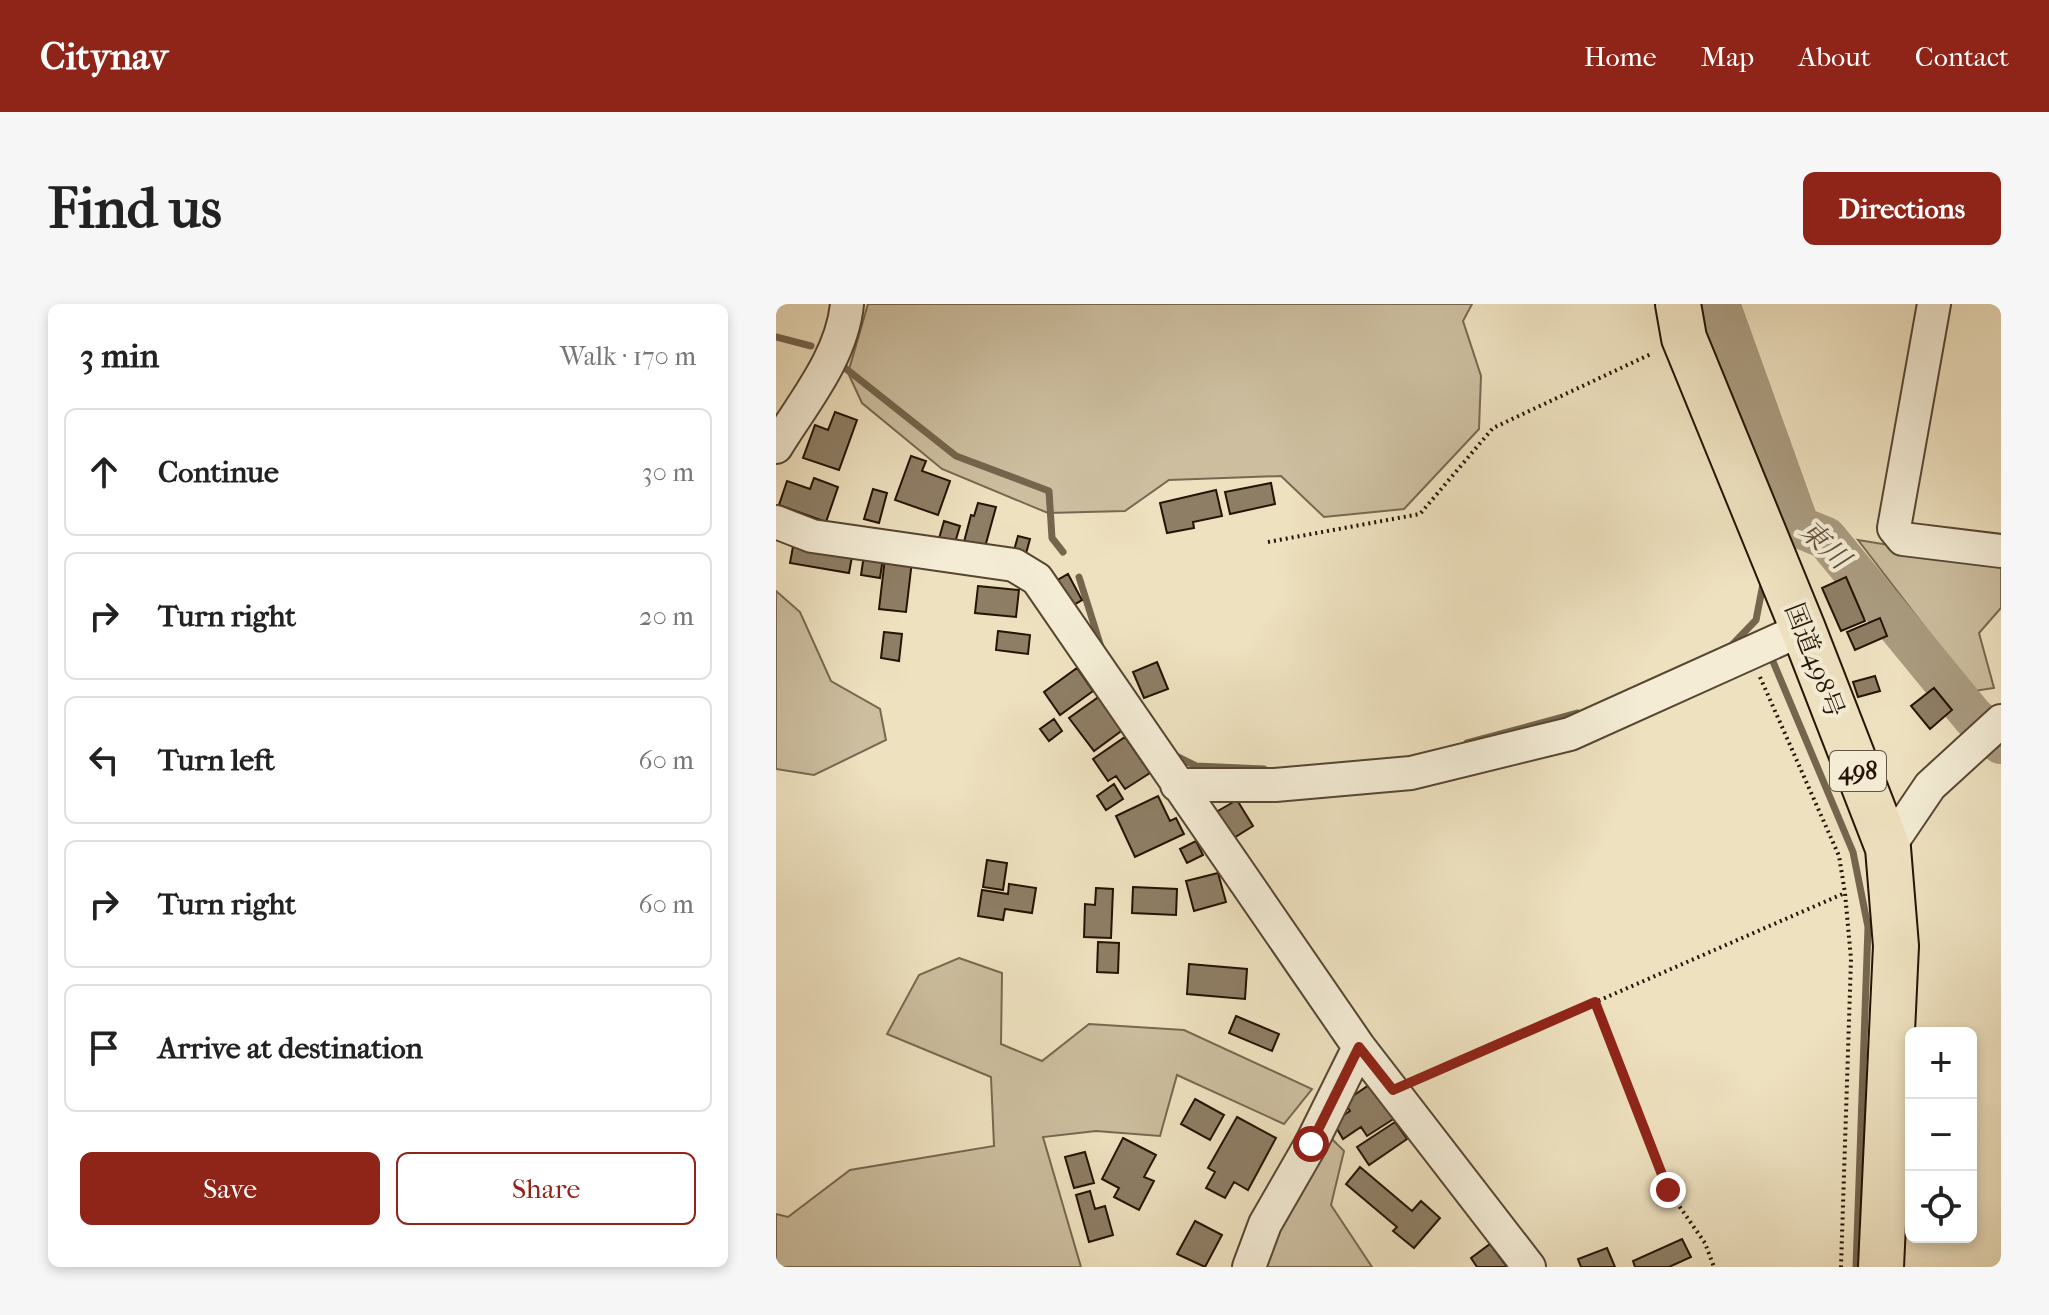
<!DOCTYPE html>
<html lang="en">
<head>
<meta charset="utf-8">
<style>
	body { margin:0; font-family:"IM FELL French Canon","Noto Serif JP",serif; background:#f6f6f6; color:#222 }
	.controls { position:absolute; right:24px; bottom:24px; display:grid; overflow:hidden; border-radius:12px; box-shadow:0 4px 12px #0003 }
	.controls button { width:72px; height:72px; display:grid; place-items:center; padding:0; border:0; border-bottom:2px solid #e0e0e0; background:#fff; color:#222; font:40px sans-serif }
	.stop { position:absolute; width:24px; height:24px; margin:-18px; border:6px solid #8f2418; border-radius:50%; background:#fff }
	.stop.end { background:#8f2418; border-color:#fff; box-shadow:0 2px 8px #0008 }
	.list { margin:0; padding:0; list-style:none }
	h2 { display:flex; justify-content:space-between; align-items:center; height:104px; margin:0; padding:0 32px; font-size:34px }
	h2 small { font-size:26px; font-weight:400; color:#767676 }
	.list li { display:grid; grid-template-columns:52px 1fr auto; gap:24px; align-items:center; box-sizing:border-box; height:128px; margin:0 16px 16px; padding:0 16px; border:2px solid #e0e0e0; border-radius:12px }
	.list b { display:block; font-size:30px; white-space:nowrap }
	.list em { font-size:26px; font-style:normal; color:#767676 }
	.actions { display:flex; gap:16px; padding:24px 32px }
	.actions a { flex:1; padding:18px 0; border:2px solid #8f2418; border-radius:12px; text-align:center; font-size:28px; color:#8f2418 }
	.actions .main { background:#8f2418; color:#fff }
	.icon { flex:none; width:44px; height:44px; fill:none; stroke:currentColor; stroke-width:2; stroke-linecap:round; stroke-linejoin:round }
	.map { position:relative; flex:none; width:1225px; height:963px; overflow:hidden; border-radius:12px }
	header { display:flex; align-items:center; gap:48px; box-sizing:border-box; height:112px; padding:0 40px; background:#8f2418; color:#fff }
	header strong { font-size:38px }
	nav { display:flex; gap:44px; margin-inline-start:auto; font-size:28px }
	.intro { display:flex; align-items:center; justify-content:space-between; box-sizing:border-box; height:192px; padding:0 48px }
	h1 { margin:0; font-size:56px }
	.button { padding:20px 36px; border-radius:12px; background:#8f2418; color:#fff; font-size:28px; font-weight:700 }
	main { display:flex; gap:48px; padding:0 48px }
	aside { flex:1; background:#fff; border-radius:12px; box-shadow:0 4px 12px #0003 }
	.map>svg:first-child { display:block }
</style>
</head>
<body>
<header>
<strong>Citynav</strong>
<nav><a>Home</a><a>Map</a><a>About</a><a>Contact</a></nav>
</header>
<div class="intro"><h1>Find us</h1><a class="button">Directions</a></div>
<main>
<aside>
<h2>3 min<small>Walk · 170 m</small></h2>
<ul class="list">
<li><svg class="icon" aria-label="ahead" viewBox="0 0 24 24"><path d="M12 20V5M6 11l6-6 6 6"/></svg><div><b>Continue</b></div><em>30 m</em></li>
<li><svg class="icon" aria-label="right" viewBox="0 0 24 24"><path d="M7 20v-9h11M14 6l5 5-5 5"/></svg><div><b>Turn right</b></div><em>20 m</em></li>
<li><svg class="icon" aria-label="left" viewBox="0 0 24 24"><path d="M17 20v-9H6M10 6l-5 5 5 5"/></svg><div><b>Turn left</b></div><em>60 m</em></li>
<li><svg class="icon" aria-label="right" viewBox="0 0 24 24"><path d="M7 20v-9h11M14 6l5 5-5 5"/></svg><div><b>Turn right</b></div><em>60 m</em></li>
<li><svg class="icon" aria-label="arrive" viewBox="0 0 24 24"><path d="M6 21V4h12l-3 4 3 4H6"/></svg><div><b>Arrive at destination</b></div></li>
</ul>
<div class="actions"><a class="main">Save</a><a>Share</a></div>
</aside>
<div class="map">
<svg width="1225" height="963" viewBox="0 0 1225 963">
	<rect width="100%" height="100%" fill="#eee1bf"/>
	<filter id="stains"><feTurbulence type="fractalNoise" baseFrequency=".0025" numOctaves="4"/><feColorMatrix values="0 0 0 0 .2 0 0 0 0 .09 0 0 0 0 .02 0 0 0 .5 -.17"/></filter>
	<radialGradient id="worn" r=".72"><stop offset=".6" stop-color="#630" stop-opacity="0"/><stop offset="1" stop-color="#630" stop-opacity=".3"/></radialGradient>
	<path fill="#ccbe9f" stroke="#786851" stroke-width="2" d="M92 0H696L687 17 705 72 703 125 628 205 548 213 505 172 393 176 349 207 272 209 166 165 86 99 72 69Z
		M1082 236 1225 259V304L1203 329 1218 384 1198 387Z
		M0 287 24 308 55 377 104 405 110 436 38 471 0 465Z
		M183 654 226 669 225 740 266 757 313 720 408 726 536 785 508 820 401 771 384 832 320 827 267 833 305 963H0V910L12 913 74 866 218 842 215 773 111 730 143 671Z
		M550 829 568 847 555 901 596 963H484Z"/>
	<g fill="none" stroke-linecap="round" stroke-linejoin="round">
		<path stroke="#75654d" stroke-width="7" d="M0 33 35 42
			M69 64 180 152 273 187 276 234 287 248
			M303 273 325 343
			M956 341 980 316 987 280
			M993 348 1077 548 1092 623 1080 963
			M691 439 802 409
			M396 450 420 462 488 465"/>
		<path stroke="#aa9b7f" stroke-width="42" d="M943 0 1023 223 1050 234 1197 413 1225 439"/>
	</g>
	<path fill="#8e7e65" stroke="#251303" stroke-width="2" d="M59 108 81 116 63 166 27 154 39 121 52 126Z
		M135 152 150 157 146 167 174 177 162 211 119 196Z
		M38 174 62 183 50 218 3 201 11 177 34 185Z
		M495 179 499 200 454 210 449 188Z
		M97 185 111 189 103 219 88 215Z
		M440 186 446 212 417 218 418 224 391 229 384 199Z
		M202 199 220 203 209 243 188 238 195 211 198 212Z
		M168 217 184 222 178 242 162 238Z
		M242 232 254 235 249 253 237 250Z
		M18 237 77 247 73 269 14 259Z
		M88 251 107 254 104 274 85 271Z
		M109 254 136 257 130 308 103 305Z
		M292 270 306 296 294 303 280 277Z
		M1070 273 1089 317 1065 327 1046 284Z
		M202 282 243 286 240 313 199 309Z
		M1104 314 1111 332 1079 346 1071 328Z
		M222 327 254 331 252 350 220 346Z
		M108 328 126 330 123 357 105 354Z
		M381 358 392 385 368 394 357 368Z
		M301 364 317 387 284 411 268 388Z
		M1099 372 1104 387 1082 393 1077 378Z
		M1158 384 1176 406 1154 425 1135 402Z
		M324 392 348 425 318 447 293 414Z
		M278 415 286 427 273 437 264 425Z
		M349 433 374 469 349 485 340 472 332 477 317 455Z
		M338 480 347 495 330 506 321 492Z
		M382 492 394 517 400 514 408 530 359 553 340 512Z
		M461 496 477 522 456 535 440 508Z
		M420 537 427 551 411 559 404 545Z
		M211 556 231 559 227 586 207 583Z
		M442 569 450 598 418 607 410 577Z
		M233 580 260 584 256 609 229 605 227 616 202 612 206 586 232 590Z
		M357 583 401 585 400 611 356 609Z
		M320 584 337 585 335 634 308 633 309 600 319 601Z
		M322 638 343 639 342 669 321 668Z
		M413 660 471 665 469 695 411 690Z
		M460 712 503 730 496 747 453 729Z
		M596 779 619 814 591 832 585 823 567 835 557 818 574 807 568 798Z
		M419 795 448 811 434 836 405 820Z
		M461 813 500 834 472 886 458 878 449 894 430 884 439 868 432 864Z
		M619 818 631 835 593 861 581 843Z
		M347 834 380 851 368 873 378 877 363 906 338 893 343 884 326 875Z
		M309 848 318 879 298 884 289 853Z
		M584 863 636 907 645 897 664 914 638 944 617 927 621 923 570 880Z
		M314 887 319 905 329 902 337 931 313 938 300 891Z
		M419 917 446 931 429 963 401 950Z
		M906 935 915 953 893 963H859L857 957Z
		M714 940 731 963H701L695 954Z
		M831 944 839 963H805L802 955Z"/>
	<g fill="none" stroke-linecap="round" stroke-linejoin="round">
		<g stroke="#574632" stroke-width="36">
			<path id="minor" d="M1158 0 1118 224 1127 235 1225 247
				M0 143C27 99 66 53 71 0
				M0 218 36 232 238 261 261 275 583 743 753 963
				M401 481H499L635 469 794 430 1027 325
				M1112 544 1154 482 1225 417
				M473 963 489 920 535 840 583 743"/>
		</g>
		<g stroke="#251303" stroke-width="48">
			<path id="highway" d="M902 0 908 34 1027 325 1112 544 1120 642 1105 963"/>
		</g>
		<path stroke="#251303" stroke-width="4" stroke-dasharray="2 4" stroke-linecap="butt" d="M492 238 644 210 717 124 877 49
			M984 373 1063 552 1069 589 1075 655 1065 963
			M819 698 892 886 929 939 938 963
			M641 776 1069 589"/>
		<use href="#minor" stroke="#f4ecd5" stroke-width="32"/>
		<use href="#highway" stroke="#eee1bf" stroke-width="44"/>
	</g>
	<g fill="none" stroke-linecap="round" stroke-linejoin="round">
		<path stroke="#8f2418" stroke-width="10" d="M535 840 583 743 617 786 819 698 892 886"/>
	</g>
	<g text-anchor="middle" stroke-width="8" stroke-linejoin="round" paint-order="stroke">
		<rect fill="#f4ecd5" stroke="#635442" stroke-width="2" x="1054" y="447" width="56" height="40" rx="6"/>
		<g font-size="24" font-weight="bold" fill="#251303">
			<text x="1082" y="475">498</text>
		</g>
		<g font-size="26" fill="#251303" stroke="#f4ecd5">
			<text transform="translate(1039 356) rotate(69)" y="9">国道498号</text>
		</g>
		<g font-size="28" font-style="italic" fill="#61503b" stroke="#f4ecd5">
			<text transform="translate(1049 240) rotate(43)" y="10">東川</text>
		</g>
	</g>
	<rect width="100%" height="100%" filter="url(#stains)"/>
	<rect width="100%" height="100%" fill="url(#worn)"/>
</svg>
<div class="controls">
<button>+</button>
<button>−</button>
<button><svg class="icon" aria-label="locate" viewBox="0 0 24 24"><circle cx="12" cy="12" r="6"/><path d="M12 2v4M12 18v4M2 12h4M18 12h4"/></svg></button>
</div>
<div class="stop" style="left:535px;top:840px"></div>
<div class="stop end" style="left:892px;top:886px"></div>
</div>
</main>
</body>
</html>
